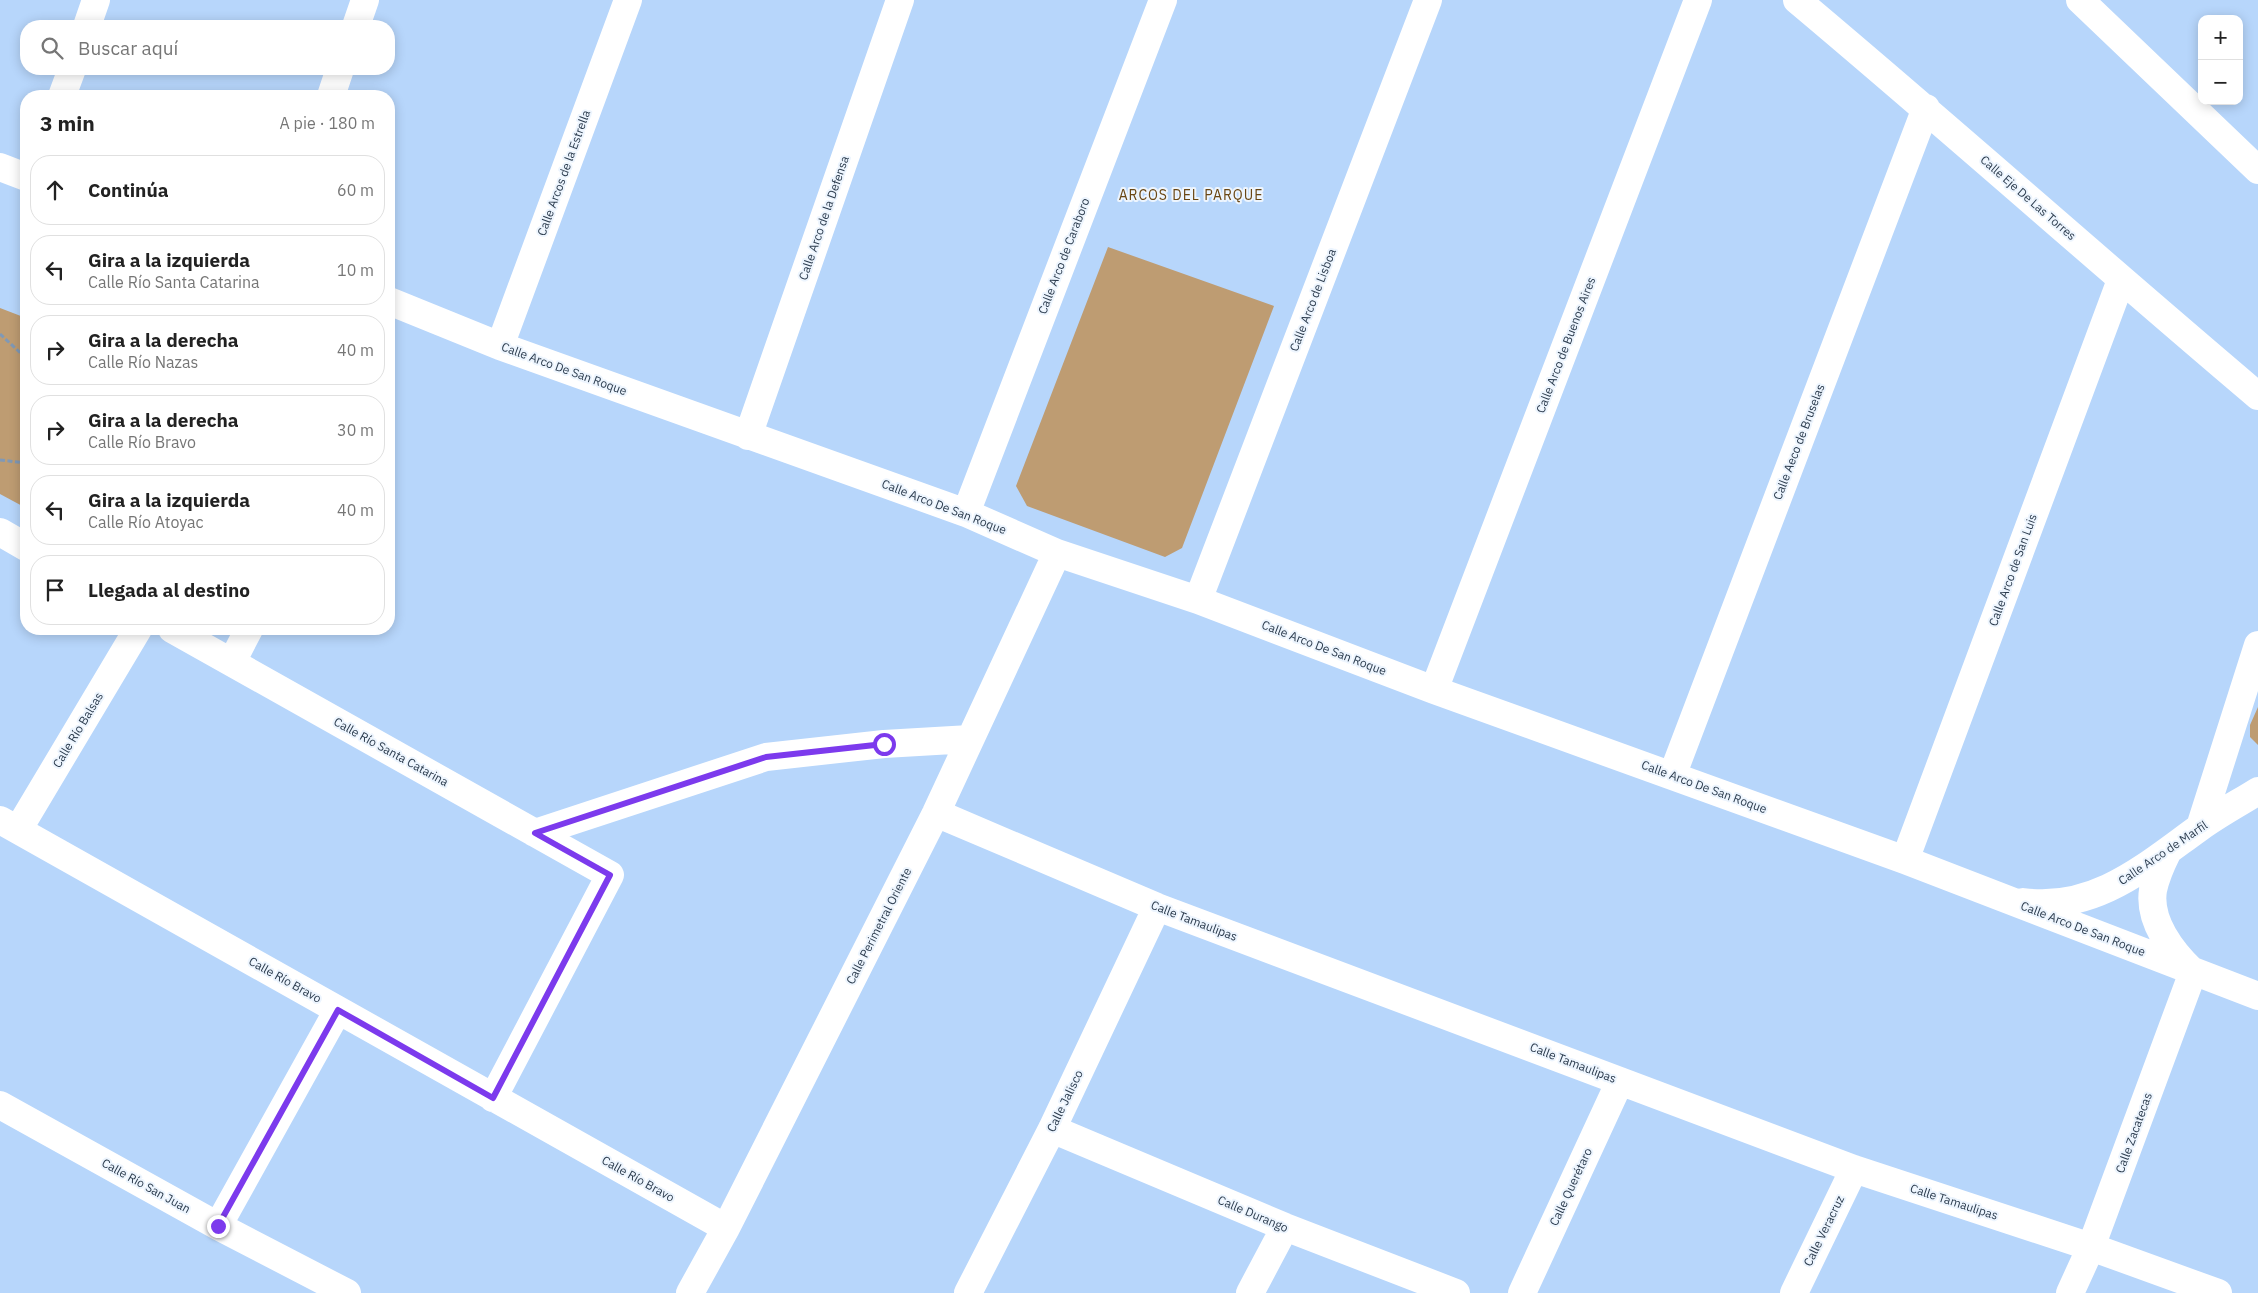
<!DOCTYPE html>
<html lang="es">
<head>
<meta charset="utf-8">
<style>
	body { margin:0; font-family:"IBM Plex Sans",sans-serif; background:#f2f2f2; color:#222 }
	.controls { position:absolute; right:15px; top:15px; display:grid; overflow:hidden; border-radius:10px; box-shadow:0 2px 12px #0003 }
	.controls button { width:45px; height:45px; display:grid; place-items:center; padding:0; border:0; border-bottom:1px solid #e0e0e0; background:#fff; color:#222; font:25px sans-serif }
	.stop { position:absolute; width:15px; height:15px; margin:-11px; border:4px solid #7c3aed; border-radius:50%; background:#fff }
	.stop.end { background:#7c3aed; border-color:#fff; box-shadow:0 1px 5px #0008 }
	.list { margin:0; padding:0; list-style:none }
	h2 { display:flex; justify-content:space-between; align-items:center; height:65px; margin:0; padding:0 20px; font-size:21px }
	h2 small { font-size:16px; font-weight:400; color:#767676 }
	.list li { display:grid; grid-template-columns:32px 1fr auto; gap:15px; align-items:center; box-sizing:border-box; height:70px; margin:0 10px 10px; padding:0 10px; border:1px solid #e0e0e0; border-radius:20px }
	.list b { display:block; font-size:19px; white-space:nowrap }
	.list p { margin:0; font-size:16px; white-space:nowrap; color:#767676 }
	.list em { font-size:16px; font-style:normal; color:#767676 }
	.icon { flex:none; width:28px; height:28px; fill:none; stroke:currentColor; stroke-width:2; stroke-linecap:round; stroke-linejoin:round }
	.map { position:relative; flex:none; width:2258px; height:1293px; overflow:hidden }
	.search { position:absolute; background:#fff; box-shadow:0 2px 12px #0003; left:20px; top:20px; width:375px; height:55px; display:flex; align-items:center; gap:12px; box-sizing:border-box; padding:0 18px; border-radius:20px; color:#767676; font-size:19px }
	.panel { position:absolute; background:#fff; box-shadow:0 2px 12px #0003; left:20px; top:90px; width:375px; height:545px; border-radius:20px }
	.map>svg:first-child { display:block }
</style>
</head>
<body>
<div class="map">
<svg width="2258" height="1293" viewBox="0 0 2258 1293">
	<rect width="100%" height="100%" fill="#b7d6fb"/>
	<path fill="#be9c72" d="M1108 247 1274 306 1182 548 1165 557 1027 506 1016 486Z
		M0 308 26 318V508L0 494Z
		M2258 707V745L2250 737V725Z"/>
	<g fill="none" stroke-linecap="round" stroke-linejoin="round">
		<path stroke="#8099b6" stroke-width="3" stroke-dasharray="5 2.5" stroke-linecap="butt" d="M0 334 26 358
			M0 460 26 463"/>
		<path stroke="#fff" stroke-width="28" d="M1797 0C1952 130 2103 265 2258 396
			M2080 0 2258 170
			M87 26 96 0
			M356 26 365 0
			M62 96 72 69
			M331 96 340 69
			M0 167 26 177
			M389 301 500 346 966 513 1057 553 1198 600 1434 690 1905 860 2258 996
			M500 346 628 0
			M748 436 900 0
			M966 513 1163 0
			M0 532 26 547
			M1198 600 1428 0
			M172 629 610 875 493 1098
			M232 662 249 629
			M1434 690 1698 0
			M1672 776 1926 108
			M936 813 1157 907 1854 1169 2091 1247 2218 1293
			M0 820 726 1228
			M2200 827 2258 645
			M18 830 138 629
			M535 833 766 757 884 744 970 739
			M1905 860 2121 280
			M2023 902C2095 912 2146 866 2199 828 2218 814 2239 803 2258 791
			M0 1105 218 1226 347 1293
			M1052 1129 1285 1227 1456 1293
			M218 1226 338 1010
			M690 1293 726 1228 936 813 1057 553
			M968 1293 1052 1129 1157 907
			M1250 1293 1285 1227
			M1522 1293 1620 1081
			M1794 1293 1854 1169
			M2070 1293 2091 1247 2193 972C2172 952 2148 921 2153 890 2156 876 2161 865 2167 853"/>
	</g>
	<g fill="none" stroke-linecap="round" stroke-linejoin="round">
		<path stroke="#7c3aed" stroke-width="6" d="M218 1226 338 1010 493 1098 610 875 535 833 766 757 884 744"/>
	</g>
	<g text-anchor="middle" stroke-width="4" stroke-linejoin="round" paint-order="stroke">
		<g font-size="12" fill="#2c3c4e" stroke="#edf5fe">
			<text transform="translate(564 173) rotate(-70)" y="4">Calle Arcos de la Estrella</text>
			<text transform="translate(2028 198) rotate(41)" y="4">Calle Eje De Las Torres</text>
			<text transform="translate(824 218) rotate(-71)" y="4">Calle Arco de la Defensa</text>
			<text transform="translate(1064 256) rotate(-69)" y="4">Calle Arco de Caraboro</text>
			<text transform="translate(1313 300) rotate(-69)" y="4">Calle Arco de Lisboa</text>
			<text transform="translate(1566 345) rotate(-69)" y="4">Calle Arco de Buenos Aires</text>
			<text transform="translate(564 369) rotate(20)" y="4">Calle Arco De San Roque</text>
			<text transform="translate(1799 442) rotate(-69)" y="4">Calle Aeco de Bruselas</text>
			<text transform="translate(944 507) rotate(21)" y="4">Calle Arco De San Roque</text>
			<text transform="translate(2013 570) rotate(-70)" y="4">Calle Arco de San Luis</text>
			<text transform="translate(1324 648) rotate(21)" y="4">Calle Arco De San Roque</text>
			<text transform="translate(78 730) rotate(-59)" y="4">Calle Río Balsas</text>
			<text transform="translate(391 752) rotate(29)" y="4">Calle Río Santa Catarina</text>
			<text transform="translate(1704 787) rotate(20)" y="4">Calle Arco De San Roque</text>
			<text transform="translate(2163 853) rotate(-34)" y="4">Calle Arco de Marfil</text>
			<text transform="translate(1194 921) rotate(21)" y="4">Calle Tamaulipas</text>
			<text transform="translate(879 926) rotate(-63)" y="4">Calle Perimetral Oriente</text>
			<text transform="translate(2083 929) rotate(21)" y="4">Calle Arco De San Roque</text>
			<text transform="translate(285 980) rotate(29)" y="4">Calle Río Bravo</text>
			<text transform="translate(1573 1063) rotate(21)" y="4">Calle Tamaulipas</text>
			<text transform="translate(1065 1101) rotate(-64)" y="4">Calle Jalisco</text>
			<text transform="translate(2134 1133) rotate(-70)" y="4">Calle Zacatecas</text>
			<text transform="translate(638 1179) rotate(29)" y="4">Calle Río Bravo</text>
			<text transform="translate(146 1186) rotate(29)" y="4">Calle Río San Juan</text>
			<text transform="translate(1571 1187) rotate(-65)" y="4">Calle Querétaro</text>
			<text transform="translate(1954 1202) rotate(18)" y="4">Calle Tamaulipas</text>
			<text transform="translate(1253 1214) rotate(23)" y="4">Calle Durango</text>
			<text transform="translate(1824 1231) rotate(-64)" y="4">Calle Veracruz</text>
		</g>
		<g font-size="14" letter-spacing="1" fill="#694613" stroke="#edf5fe">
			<text x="1191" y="200">ARCOS DEL PARQUE</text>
		</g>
	</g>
</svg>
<div class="controls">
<button>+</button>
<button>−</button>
</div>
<div class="stop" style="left:884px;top:744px"></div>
<div class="stop end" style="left:218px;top:1226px"></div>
<div class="search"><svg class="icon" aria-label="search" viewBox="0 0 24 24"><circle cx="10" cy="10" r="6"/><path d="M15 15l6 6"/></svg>Buscar aquí</div>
<section class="panel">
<h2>3 min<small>A pie · 180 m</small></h2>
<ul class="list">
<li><svg class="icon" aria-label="ahead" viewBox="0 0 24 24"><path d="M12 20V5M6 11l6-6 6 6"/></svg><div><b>Continúa</b></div><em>60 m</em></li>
<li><svg class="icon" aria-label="left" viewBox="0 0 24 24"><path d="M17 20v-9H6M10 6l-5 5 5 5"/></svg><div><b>Gira a la izquierda</b><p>Calle Río Santa Catarina</p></div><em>10 m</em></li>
<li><svg class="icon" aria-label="right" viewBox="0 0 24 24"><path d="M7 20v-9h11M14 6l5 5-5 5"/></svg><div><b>Gira a la derecha</b><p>Calle Río Nazas</p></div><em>40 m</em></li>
<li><svg class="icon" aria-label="right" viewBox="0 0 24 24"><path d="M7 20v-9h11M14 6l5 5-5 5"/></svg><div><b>Gira a la derecha</b><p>Calle Río Bravo</p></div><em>30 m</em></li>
<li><svg class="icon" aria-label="left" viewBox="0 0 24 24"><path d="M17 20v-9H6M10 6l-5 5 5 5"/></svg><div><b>Gira a la izquierda</b><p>Calle Río Atoyac</p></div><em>40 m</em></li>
<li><svg class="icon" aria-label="arrive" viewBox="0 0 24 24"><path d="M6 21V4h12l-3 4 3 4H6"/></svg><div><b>Llegada al destino</b></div></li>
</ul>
</section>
</div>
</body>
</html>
